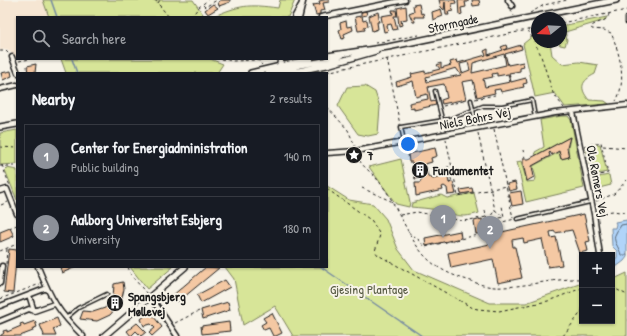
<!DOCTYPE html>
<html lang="en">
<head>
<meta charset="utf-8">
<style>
	body { margin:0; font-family:"Patrick Hand",sans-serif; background:#242831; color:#f1f3f6 }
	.controls { position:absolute; right:12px; bottom:12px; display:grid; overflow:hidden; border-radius:0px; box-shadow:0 1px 3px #0004 }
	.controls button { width:36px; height:36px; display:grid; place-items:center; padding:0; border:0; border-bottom:1px solid #363941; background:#171b24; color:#f1f3f6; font:20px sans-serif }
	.compass { position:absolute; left:531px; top:12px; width:36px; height:36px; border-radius:50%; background:#171b24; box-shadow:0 1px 3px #0004; rotate:252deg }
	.you { position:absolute; left:408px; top:144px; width:14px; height:14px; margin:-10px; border:3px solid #fff; border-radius:50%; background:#1a73e8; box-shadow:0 0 0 6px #1a73e833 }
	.badge { display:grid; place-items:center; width:26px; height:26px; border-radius:50%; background:#8c9099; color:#fff; font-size:13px; font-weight:700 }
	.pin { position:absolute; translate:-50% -33px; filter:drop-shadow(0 1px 2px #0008) }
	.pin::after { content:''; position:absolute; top:21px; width:14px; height:12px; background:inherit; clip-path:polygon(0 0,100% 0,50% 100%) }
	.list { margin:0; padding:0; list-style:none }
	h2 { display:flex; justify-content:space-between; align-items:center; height:52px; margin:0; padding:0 16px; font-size:17px }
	h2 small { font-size:13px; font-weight:400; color:#9ea1a6 }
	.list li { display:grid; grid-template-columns:26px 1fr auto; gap:12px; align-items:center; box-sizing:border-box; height:64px; margin:0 8px 8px; padding:0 8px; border:1px solid #363941; border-radius:0px }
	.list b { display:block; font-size:15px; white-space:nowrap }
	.list p { margin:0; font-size:13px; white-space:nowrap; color:#9ea1a6 }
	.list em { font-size:13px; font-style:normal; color:#9ea1a6 }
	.icon { flex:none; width:22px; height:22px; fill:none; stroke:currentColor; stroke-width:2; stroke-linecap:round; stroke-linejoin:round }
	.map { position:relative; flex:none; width:627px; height:336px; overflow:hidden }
	.search { position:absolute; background:#171b24; box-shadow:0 1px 3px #0004; left:16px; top:16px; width:312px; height:44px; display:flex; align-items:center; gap:10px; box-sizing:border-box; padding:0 14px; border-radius:0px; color:#9ea1a6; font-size:15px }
	.panel { position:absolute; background:#171b24; box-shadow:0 1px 3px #0004; left:16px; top:72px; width:312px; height:196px; border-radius:0px }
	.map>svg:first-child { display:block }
</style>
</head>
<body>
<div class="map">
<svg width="627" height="336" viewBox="0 0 627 336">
	<rect width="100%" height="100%" fill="#f7f3e8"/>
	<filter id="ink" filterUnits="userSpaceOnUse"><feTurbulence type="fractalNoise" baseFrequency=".025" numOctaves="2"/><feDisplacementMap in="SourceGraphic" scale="8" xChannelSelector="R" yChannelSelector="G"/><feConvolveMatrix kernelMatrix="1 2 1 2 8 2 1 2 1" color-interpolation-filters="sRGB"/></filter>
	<g filter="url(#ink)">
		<path fill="#f6e6d3" d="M0 0H43L49 17H17L18 59 7 49 0 50Z"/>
		<path fill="#d7e598" stroke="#7a805a" d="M43 0H193L205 17H49Z
			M280 0H295L288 17H212C240 5 248 4 278 8Z
			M607 17 605 20 565 32 567 40 565 46 560 45 558 42H561V26Z
			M536 31 537 42H550L552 55 562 64 579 62 598 65 595 74C581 81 579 88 589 100L605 101 609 104 565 107 555 93 535 97 523 44 534 35Z
			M61 59H210L223 64 217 73H66Z
			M365 86 375 92 380 107 378 134 368 136 358 134 338 106 347 87Z
			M561 116H568L571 120 584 188 526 202 517 162 521 161 527 182 535 181 536 178 533 166 559 152 561 159 569 157 568 148 570 137 536 155 535 152 544 147 540 120Z
			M17 130V164L0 165V133Z
			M600 144 607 172 592 175 586 147Z
			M401 159 410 202 409 207 396 204 369 167Z
			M7 168 17 170V200L5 170Z
			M609 175 611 185 595 189 593 178Z
			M327 186 349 200 373 204 386 219 398 249 414 270 490 303H526L582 283V321H612V280L627 273V336H293L275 306 243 325 234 279 225 267H327Z
			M474 193 479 213C457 220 456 213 436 210 428 208 420 208 411 207L412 203 441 195 447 198Z
			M130 267H173L147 289Z"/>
		<path fill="#b1d4f9" stroke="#758aa1" d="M627 220V257L624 261 616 267 614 262 617 257V251L612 246 611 228H615L616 224 615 222Z"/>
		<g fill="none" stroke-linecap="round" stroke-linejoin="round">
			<path stroke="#586674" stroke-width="1" d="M627 224 621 225C620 228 617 230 616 233 611 240 620 248 621 255H627"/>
			<path stroke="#758aa1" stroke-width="1.5" d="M51 0 57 17
				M72 59 77 73
				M321 267 422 336"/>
		</g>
		<path fill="#f4c8a3" stroke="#1c1c1c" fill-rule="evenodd" d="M221 0H230V2L219 6 218 2Z
			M324 0H329V2L323 3 325 10 320 11V14L316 15 313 5 320 4 319 1Z
			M439 0H455L456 3 452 4 453 11 448 12 449 15H446L445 2 444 10 441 7Z
			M458 0H468V2H465L466 7 461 8 462 14 459 15Z
			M472 0H479L480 5 473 6Z
			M213 4 218 8 208 14 205 10Z
			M419 4 421 14 423 13 424 17H414L415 22H413L409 13 414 11 413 5Z
			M406 6 407 19 401 20 402 25 399 26 397 8Z
			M441 9 443 16 433 20 432 12Z
			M392 10H396L397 16H394L397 29 393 30 391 24 387 25 388 31 384 32 381 16 393 14Z
			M366 11 367 15 362 16 363 21 367 20 368 26 364 27 365 30 358 31 355 17 361 16V12Z
			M378 12 379 17 378 18 379 22H377L378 29 372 31 369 16Z
			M346 21 347 27 352 26 353 30 344 34 345 38 342 39 339 30 341 29 340 23Z
			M506 45 507 48 504 50 521 45 522 49 505 54 508 65 523 62 524 67 520 68V71L509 73 511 82 526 78 527 83 523 84 524 87 501 92 500 89 494 90 495 93 477 97 473 80 462 82 466 99 442 104 441 100 447 98 444 84 428 87 431 102 435 101 436 105 414 110V107L410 108 409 103 428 99 427 94 416 97 413 81 397 86 396 82 412 77 411 74 425 71V73L440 69 437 65 441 63V68L451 65 450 62 457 60 458 63 486 55 484 51 488 49V55L503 50 501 47ZM504 54 506 65 472 73 473 63ZM468 62 470 70 462 73 460 64ZM456 68 461 75 427 82 426 77ZM497 73V76L508 74 510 82 485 87 483 79 493 77 492 74Z
			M36 64 35 73H28L27 66Z
			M11 71 12 76 3 80 1 73Z
			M570 137 567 148 569 157 561 159 559 151 552 155 550 152 549 153 550 156 532 166 534 177 527 181 523 164V159H529Z
			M435 148 437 156 431 158 432 162 425 164 428 176 433 179 448 176 449 183 453 182 456 194 448 195 447 188 444 186 442 187 443 190 416 196 415 183H420L422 178 415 179 412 162H409L408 154Z
			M515 182 517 189 509 191 507 184Z
			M472 188 473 192 461 194 460 190Z
			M521 191 523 204 512 206 509 193Z
			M584 214 590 241 586 242 588 251 580 253 572 230 555 233V231L550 232 551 238 556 237 562 265 548 267 542 239 524 243 523 238 512 240 513 247H515L522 278 498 283 493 259 451 268 448 253 490 244 487 230 496 228 497 233Z
			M482 219 485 232 476 234 474 221Z
			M10 228 14 236 0 242V232Z
			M460 231 461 238 426 246 425 238Z
			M9 249 17 250 13 293 4 292Z
			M60 267H76L62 273Z
			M206 267 219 268 178 302 172 296Z
			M225 280 230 287 201 303 197 295Z
			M123 282 124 289 121 302 110 315 97 321 80 319 83 311 93 312 105 308 113 298 114 284Z
			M228 302 230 310 203 319 201 310Z
			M150 312 162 327 152 336 149 333 155 328 151 324 144 326 141 319Z
			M272 313 282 333 276 336H273L269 328 264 330 261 325 266 322 263 318Z
			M57 318 60 326 53 329 56 336H43L44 335 40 325Z
			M35 321 37 327 32 329 33 331 20 336H0L4 333 3 331 7 330V332L21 326 20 324 23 323 24 325Z
			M229 322 230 331 202 334 201 326Z
			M137 323 146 332 141 336 136 331 131 336 127 331Z"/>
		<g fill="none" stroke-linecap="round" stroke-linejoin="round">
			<g stroke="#1c1c1c" stroke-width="5">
				<path id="service" d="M627 18V23
					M435 91 442 119
					M471 100 477 128
					M404 141 401 127 450 119 483 106H502L532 100 535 117
					M517 219 590 202
					M66 318 78 308 107 294"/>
			</g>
			<g stroke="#1c1c1c" stroke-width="7">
				<path id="minor" d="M508 0 512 6
					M321 17 405 0
					M12 57 18 73
					M0 89 17 85
					M573 112 594 214 600 255
					M327 153 356 151 555 113 627 105
					M0 191 7 189 17 214
					M38 267C51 299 58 312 83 336
					M0 283 2 266
					M29 295 34 311
					M151 297 177 336
					M0 306 47 288
					M0 321 29 309 34 311 54 304"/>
			</g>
			<g stroke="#1c1c1c" stroke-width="8">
				<path id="tertiary" d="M295 17 301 6
					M299 17 303 0
					M327 56 388 47 616 0
					M279 68 281 59
					M251 73 310 59
					M268 73 284 68
					M280 73C298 61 323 65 342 55
					M289 73 327 65 376 51
					M0 127 17 124
					M104 336 185 267"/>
			</g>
			<path stroke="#1c1c1c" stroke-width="1" stroke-dasharray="3 3" stroke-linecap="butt" d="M155 0 169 17
				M158 3 160 0
				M203 5 205 7 217 0
				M511 10 514 16
				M530 13 544 5 567 0
				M609 14C607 23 596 21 591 27L592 29 604 30 611 33C620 53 627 82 616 101
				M191 17 199 7 208 0
				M561 23 627 10
				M528 30 540 53 553 93 564 108
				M375 43 419 35
				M0 51H6L9 54
				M221 59 232 61 258 60 262 65
				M387 59 400 125
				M259 60 268 59
				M19 61 30 59
				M321 73 537 28
				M475 99 495 95
				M443 106 467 100
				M327 107 348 130 355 146
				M441 124 442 131
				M494 129 513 218
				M478 133 495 210
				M446 139 458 196 506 186
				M584 146 601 142 608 173 591 177
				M603 146 627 148
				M0 147 17 148
				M523 150 525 158
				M357 155C360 165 369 170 376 178 382 185 389 194 393 203 416 244 420 267 471 281 481 285 492 288 503 287 530 286 555 278 582 279
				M2 165 10 186
				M0 166H17
				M448 166 452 182
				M432 176 434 178 450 174
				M431 178 436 169
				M449 183 454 181
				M362 188 393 202
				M327 189 372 221 380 235 375 251 378 255 473 308 478 309 499 311 548 301 582 288
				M596 201 614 194 627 180
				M1 205 8 202
				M485 210 487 221 504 217 502 206
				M598 213 613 211 627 213
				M400 215 417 212 463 221 487 217
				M496 219 500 232
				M488 220 495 210 504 217
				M498 223 515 219
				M484 227 486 230
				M9 228 17 225
				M408 232 417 238 425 247 486 233V230L498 227
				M0 251 17 244
				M6 264 7 248
				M128 267 131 275 147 294
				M612 287 627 295
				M0 299 40 284
				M175 323 199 311
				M563 336 582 311"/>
			<use href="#service" stroke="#f7f3e8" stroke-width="2"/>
			<use href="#minor" stroke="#f7f3e8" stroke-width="4"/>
			<use href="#tertiary" stroke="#f7f3e8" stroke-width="5"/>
		</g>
	</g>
	<defs>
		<g id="sight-disc" transform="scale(0.9)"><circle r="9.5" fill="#1c1c1c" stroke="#f7f3e8"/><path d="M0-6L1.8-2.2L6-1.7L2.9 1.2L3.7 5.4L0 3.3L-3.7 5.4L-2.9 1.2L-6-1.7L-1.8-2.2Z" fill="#fff"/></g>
		<g id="building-disc" transform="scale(0.9)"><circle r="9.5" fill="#1c1c1c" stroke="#f7f3e8"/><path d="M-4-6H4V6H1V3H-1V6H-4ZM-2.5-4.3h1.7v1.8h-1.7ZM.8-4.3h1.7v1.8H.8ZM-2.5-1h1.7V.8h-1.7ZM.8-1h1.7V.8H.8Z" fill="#fff"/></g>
	</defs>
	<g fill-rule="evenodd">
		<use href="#sight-disc" x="354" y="155"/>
		<use href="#building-disc" x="420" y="170"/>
		<use href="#building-disc" x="115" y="303"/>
	</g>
	<g text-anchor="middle" stroke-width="4" stroke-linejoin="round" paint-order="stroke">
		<g font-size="13" fill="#1c1c1c" stroke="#f7f3e8">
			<text transform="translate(453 23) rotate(-12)" y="5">Stormgade</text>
			<text transform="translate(475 118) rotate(-11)" y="5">Niels Bohrs Vej</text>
			<text transform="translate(598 181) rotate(79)" y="5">Ole Rømers Vej</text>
		</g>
		<g font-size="13" font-weight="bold" fill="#1c1c1c" stroke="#f7f3e8" text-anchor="start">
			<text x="367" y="160">7</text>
			<text x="433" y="175">Fundamentet</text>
			<text x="128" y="301">Spangsbjerg<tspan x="128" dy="15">Møllevej</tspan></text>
		</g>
		<g font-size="13" fill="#545841" stroke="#f7f3e8">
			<text x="369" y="294">Gjesing Plantage</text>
		</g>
	</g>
</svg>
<div class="controls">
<button>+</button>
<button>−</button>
</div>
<svg class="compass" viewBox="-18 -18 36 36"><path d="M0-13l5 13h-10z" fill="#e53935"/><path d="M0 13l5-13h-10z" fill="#9ea1a6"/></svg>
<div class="you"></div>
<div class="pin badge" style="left:443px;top:238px">1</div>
<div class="pin badge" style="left:490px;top:249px">2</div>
<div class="search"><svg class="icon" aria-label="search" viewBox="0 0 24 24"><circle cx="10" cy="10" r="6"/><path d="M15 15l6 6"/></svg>Search here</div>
<section class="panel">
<h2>Nearby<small>2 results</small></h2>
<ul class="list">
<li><span class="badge">1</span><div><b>Center for Energiadministration</b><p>Public building</p></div><em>140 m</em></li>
<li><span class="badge">2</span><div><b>Aalborg Universitet Esbjerg</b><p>University</p></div><em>180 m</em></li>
</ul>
</section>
</div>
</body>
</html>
